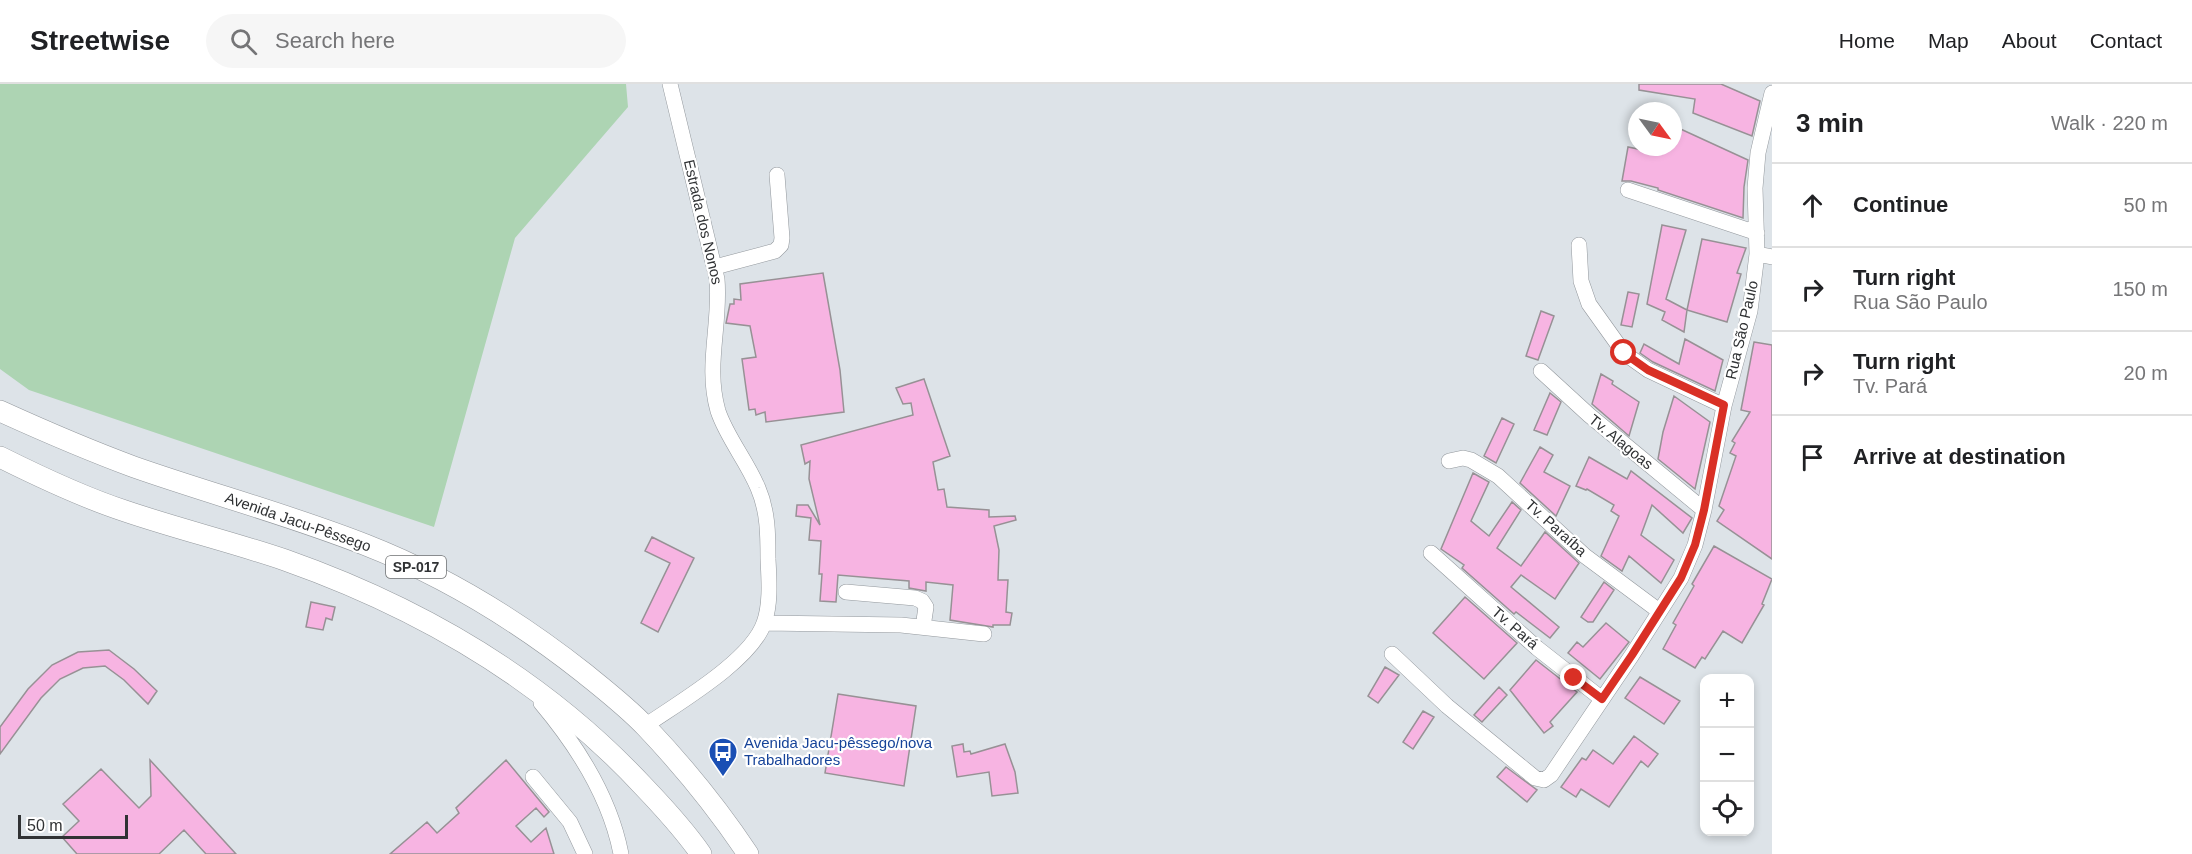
<!DOCTYPE html>
<html lang="en">
<head>
<meta charset="utf-8">
<style>
	body { margin:0; font-family:Arial,sans-serif; background:#f6f6f6; color:#202124 }
	.controls { position:absolute; right:18px; bottom:18px; display:grid; overflow:hidden; border-radius:12px; box-shadow:0 3px 9px #0003 }
	.controls button { width:54px; height:54px; display:grid; place-items:center; padding:0; border:0; border-bottom:2px solid #e0e0e0; background:#fff; color:#202124; font:30px sans-serif }
	.compass { position:absolute; left:1628px; top:18px; width:54px; height:54px; border-radius:50%; background:#fff; box-shadow:0 3px 9px #0003; rotate:123deg }
	.scale { position:absolute; left:18px; bottom:15px; width:110px; box-sizing:border-box; padding-left:6px; border:3px solid #303234; border-top:0; font-size:16px; line-height:21px; white-space:nowrap; color:#303234; -webkit-text-stroke:4px #fff; paint-order:stroke }
	.stop { position:absolute; width:18px; height:18px; margin:-14px; border:4px solid #d93025; border-radius:50%; background:#fff }
	.stop.end { background:#d93025; border-color:#fff; box-shadow:0 2px 6px #0008 }
	.list { margin:0; padding:0; list-style:none }
	h2 { display:flex; justify-content:space-between; align-items:center; height:78px; margin:0; padding:0 24px; font-size:26px }
	h2 small { font-size:20px; font-weight:400; color:#757577 }
	.list li { display:grid; grid-template-columns:39px 1fr auto; gap:18px; align-items:center; box-sizing:border-box; height:84px; padding:0 24px; border-top:2px solid #e0e0e0 }
	.list b { display:block; font-size:22px; white-space:nowrap }
	.list p { margin:0; font-size:20px; white-space:nowrap; color:#757577 }
	.list em { font-size:20px; font-style:normal; color:#757577 }
	.icon { flex:none; width:33px; height:33px; fill:none; stroke:currentColor; stroke-width:2; stroke-linecap:round; stroke-linejoin:round }
	.map { position:relative; flex:none; width:1772px; height:770px; overflow:hidden }
	header { display:flex; align-items:center; gap:36px; box-sizing:border-box; height:84px; padding:0 30px; background:#fff; border-bottom:2px solid #e0e0e0 }
	header strong { font-size:28px }
	nav { display:flex; gap:33px; margin-inline-start:auto; font-size:21px }
	.search { width:420px; height:54px; background:#f6f6f6; display:flex; align-items:center; gap:15px; box-sizing:border-box; padding:0 21px; border-radius:33px; color:#757577; font-size:22px }
	main { display:flex }
	aside { flex:1; background:#fff }
	.map>svg:first-child { display:block }
</style>
</head>
<body>
<header>
<strong>Streetwise</strong>
<div class="search"><svg class="icon" aria-label="search" viewBox="0 0 24 24"><circle cx="10" cy="10" r="6"/><path d="M15 15l6 6"/></svg>Search here</div>
<nav><a>Home</a><a>Map</a><a>About</a><a>Contact</a></nav>
</header>
<main>
<div class="map">
<svg width="1772" height="770" viewBox="0 0 1772 770">
	<rect width="100%" height="100%" fill="#dde3e8"/>
	<path fill="#add4b3" d="M0 0H626L628 23 515 154 434 443 29 306 0 285Z"/>
	<path fill="#f7b4e2" stroke="#979195" stroke-width="1.5" d="M1639 0H1721L1760 17 1752 52 1693 29 1695 15 1639 6Z
		M1674 42 1748 76 1744 103 1743 134 1658 106V104L1631 97H1622L1628 63 1662 70 1663 63H1673Z
		M1662 141 1686 146 1666 215 1687 226 1684 248 1662 236 1665 228 1647 220Z
		M1702 155 1746 164 1737 189 1741 190 1727 238 1687 226Z
		M823 189 840 286 844 328 766 338 765 328 756 331 755 325 749 326 742 275 756 273 750 242 726 239 730 220H734V215L741 216 740 200Z
		M1628 208 1639 210 1632 243 1621 241Z
		M1541 227 1554 232 1538 276 1526 272Z
		M1685 255 1723 276 1715 307 1653 278 1640 269 1644 260 1679 280Z
		M1754 258 1772 261V475L1717 437 1724 426 1719 422 1736 372 1730 369 1735 359 1732 357 1750 328 1741 326Z
		M1601 290 1613 297 1612 300 1639 318 1629 352 1592 320Z
		M924 295 950 372 933 378 938 406 944 405 947 423 989 426V433L1015 432 1016 436 994 442 999 466 998 496H1008L1006 528 1012 529 1010 541H993V543L950 536 953 501 926 498V507L909 504V497L838 491 836 518 820 517 822 490H819L821 457 809 456 811 434 796 432 797 421H808L820 441 809 395 810 377 805 380 801 361 913 331 911 319 903 320 896 304Z
		M1550 309 1561 318 1547 351 1534 346Z
		M1674 312 1710 338 1695 405 1658 375 1663 348Z
		M1502 334 1514 340 1496 379 1484 372Z
		M1540 363 1553 371 1544 388 1570 402 1556 432 1520 399Z
		M1589 373 1627 395 1631 387 1692 434 1683 449 1652 421 1641 451 1674 476 1661 499 1629 472 1622 487 1601 472 1619 432 1611 427 1614 421 1587 405 1586 406 1576 402Z
		M1473 389 1489 398 1471 437 1489 452 1512 418 1521 426 1497 464 1521 482 1545 448 1579 479 1555 515 1521 491 1511 503 1559 543 1550 554 1516 528 1514 530 1462 484 1464 481 1441 465Z
		M652 453 694 474 658 548 641 539 670 479 645 467Z
		M1714 462 1772 495 1762 520 1764 521 1742 559 1723 547 1705 575 1702 573 1695 584 1663 565 1676 541 1673 539 1694 502 1692 500Z
		M1604 498 1614 506 1593 538H1588L1581 533Z
		M1465 513 1517 559 1484 595 1433 549Z
		M311 518 335 523 332 536 326 534 323 546 306 543Z
		M1606 539 1629 558 1600 595 1568 569 1577 558 1583 563Z
		M109 566 134 585 157 607 148 620 124 596 105 582 83 584 60 595 41 614 0 670V643L28 605 52 581 78 568Z
		M1536 576 1577 608 1550 638 1553 642 1544 649 1510 606Z
		M1385 583 1399 591 1378 619 1368 612Z
		M1640 593 1680 617 1664 640 1625 614Z
		M1499 603 1507 611 1482 638 1474 631Z
		M838 610 916 622 904 702 825 689Z
		M1423 627 1434 633 1413 665 1403 658Z
		M1634 652 1658 670 1648 683 1641 677 1609 723 1581 705 1576 713 1561 703 1582 674 1586 676 1593 666 1613 680Z
		M963 660 964 668 970 667 971 670 1005 660 1015 688 1018 709 992 712 989 688 957 693 952 662Z
		M150 676 236 770H206L184 746 159 770H77L62 753 79 737 63 720 101 685 139 724 151 712Z
		M506 676 549 728 544 733 536 724 516 742 531 758 546 744 554 770H390L427 738 437 749 459 729 456 724Z
		M1506 683 1537 706 1527 718 1497 693Z"/>
	<g fill="none" stroke-linecap="round" stroke-linejoin="round">
		<g stroke="#93989d" stroke-width="16">
			<path id="minor" d="M1628 106 1757 149
				M1579 161 1581 197 1589 220 1624 269 1648 286 1724 322
				M1757 170 1772 173
				M715 183 775 167 781 161 782 154 777 91
				M1541 287 1589 331 1704 426
				M1449 377 1463 374 1471 376 1498 392 1585 472 1659 527
				M1431 469 1537 564 1602 615
				M846 508 915 514 922 517 926 523 923 543
				M765 539 901 541 984 550
				M1392 570 1447 622 1535 694 1544 696 1551 691 1632 571 1681 494 1695 461 1704 426 1724 322 1750 227 1757 170 1755 104 1758 69 1772 9
				M541 619C578 663 610 713 621 770
				M645 642C678 619 751 577 764 539 771 520 769 495 768 475 768 451 768 427 758 404 747 377 727 354 718 327 705 282 721 240 717 195L670 0
				M533 693 570 738 585 770"/>
		</g>
		<g stroke="#93989d" stroke-width="22">
			<path id="highway" d="M0 327C44 347 88 366 134 383 211 410 290 431 366 461 445 492 518 537 584 589 605 606 627 623 646 643 683 682 718 725 748 770
				M0 373C40 393 82 413 125 427 178 445 232 458 285 476 421 524 547 598 645 704 665 725 685 747 701 770"/>
		</g>
		<use href="#minor" stroke="#fff" stroke-width="15"/>
		<use href="#highway" stroke="#fff" stroke-width="21"/>
	</g>
	<g fill="none" stroke-linecap="round" stroke-linejoin="round">
		<path stroke="#d93025" stroke-width="8" d="M1574 594 1602 615 1632 571 1681 494 1695 461 1704 426 1724 321 1648 286 1624 269"/>
	</g>
	<defs>
		<g id="bus-pin" transform="scale(1.5)"><path d="M0 17L-7.5 6A9.5 9.5 0 1 1 7.5 6Z" fill="#1a4fb4" stroke="#fff"/><path d="M-5-6H5V4H4V6H2V4H-2V6H-4V4H-5ZM-3.5-4V0h7V-4ZM-3.5 1.2v1.5H-2V1.2ZM2 1.2v1.5H3.5V1.2Z" fill="#fff"/></g>
	</defs>
	<g fill-rule="evenodd">
		<use href="#bus-pin" x="723" y="668"/>
	</g>
	<g text-anchor="middle" stroke-width="4.5" stroke-linejoin="round" paint-order="stroke">
		<rect fill="#fff" stroke="#6e7071" stroke-width="1.5" x="386" y="472" width="60" height="22" rx="4.5"/>
		<g font-size="14" font-weight="bold" fill="#303234">
			<text x="416" y="488">SP-017</text>
		</g>
		<g font-size="15" fill="#303234" stroke="#fff">
			<text transform="translate(703 138) rotate(77)" y="5">Estrada dos Nonos</text>
			<text transform="translate(1742 246) rotate(-77)" y="5">Rua São Paulo</text>
			<text transform="translate(1621 358) rotate(39)" y="5">Tv. Alagoas</text>
			<text transform="translate(298 438) rotate(19)" y="5">Avenida Jacu-Pêssego</text>
			<text transform="translate(1556 444) rotate(42)" y="5">Tv. Paraíba</text>
			<text transform="translate(1515 544) rotate(41)" y="5">Tv. Pará</text>
		</g>
		<g font-size="15" fill="#164399" stroke="#fff" text-anchor="start">
			<text x="744" y="664">Avenida Jacu-pêssego/nova<tspan x="744" dy="17">Trabalhadores</tspan></text>
		</g>
	</g>
</svg>
<div class="controls">
<button>+</button>
<button>−</button>
<button><svg class="icon" aria-label="locate" viewBox="0 0 24 24"><circle cx="12" cy="12" r="6"/><path d="M12 2v4M12 18v4M2 12h4M18 12h4"/></svg></button>
</div>
<svg class="compass" viewBox="-18 -18 36 36"><path d="M0-13l5 13h-10z" fill="#e53935"/><path d="M0 13l5-13h-10z" fill="#757577"/></svg>
<div class="scale">50 m</div>
<div class="stop" style="left:1624px;top:269px"></div>
<div class="stop end" style="left:1574px;top:594px"></div>
</div>
<aside>
<h2>3 min<small>Walk · 220 m</small></h2>
<ul class="list">
<li><svg class="icon" aria-label="ahead" viewBox="0 0 24 24"><path d="M12 20V5M6 11l6-6 6 6"/></svg><div><b>Continue</b></div><em>50 m</em></li>
<li><svg class="icon" aria-label="right" viewBox="0 0 24 24"><path d="M7 20v-9h11M14 6l5 5-5 5"/></svg><div><b>Turn right</b><p>Rua São Paulo</p></div><em>150 m</em></li>
<li><svg class="icon" aria-label="right" viewBox="0 0 24 24"><path d="M7 20v-9h11M14 6l5 5-5 5"/></svg><div><b>Turn right</b><p>Tv. Pará</p></div><em>20 m</em></li>
<li><svg class="icon" aria-label="arrive" viewBox="0 0 24 24"><path d="M6 21V4h12l-3 4 3 4H6"/></svg><div><b>Arrive at destination</b></div></li>
</ul>
</aside>
</main>
</body>
</html>
